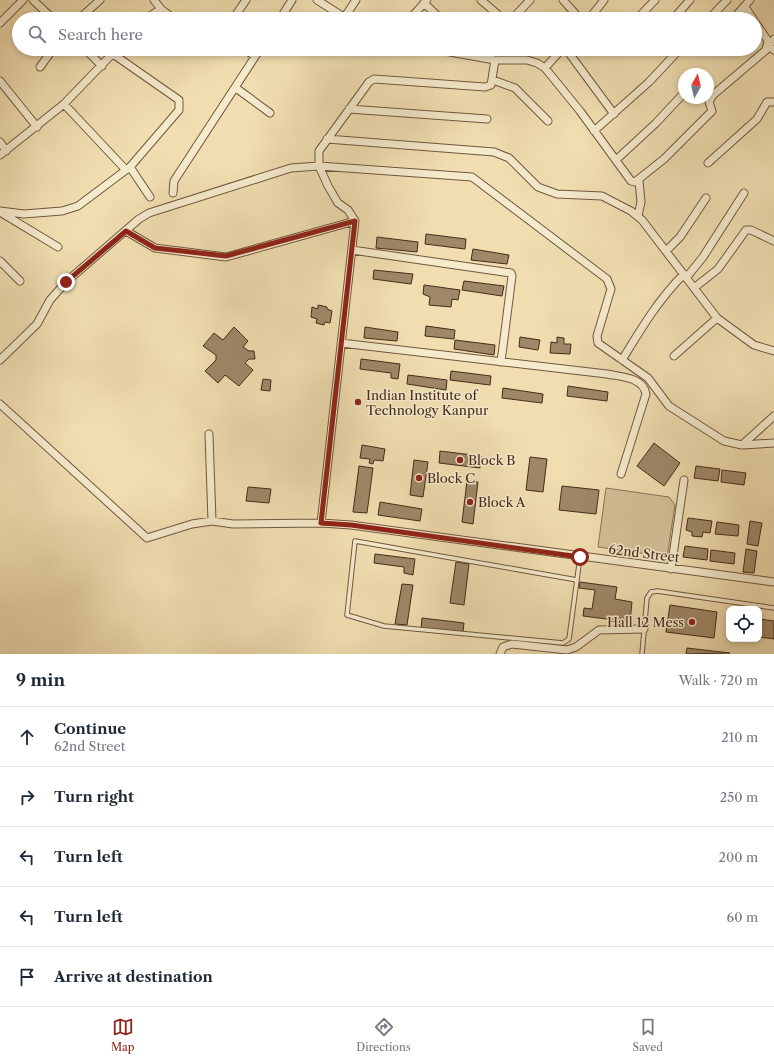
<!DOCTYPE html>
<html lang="en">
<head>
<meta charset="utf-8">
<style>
	body { margin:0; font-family:"Libre Caslon Text",serif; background:#f2f2f3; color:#1f2937 }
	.controls { position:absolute; right:12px; bottom:12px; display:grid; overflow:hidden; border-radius:8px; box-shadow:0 2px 6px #0003 }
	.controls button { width:36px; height:36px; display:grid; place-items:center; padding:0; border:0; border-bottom:1px solid #e0e1e3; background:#fff; color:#1f2937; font:20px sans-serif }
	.compass { position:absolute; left:678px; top:68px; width:36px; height:36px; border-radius:50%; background:#fff; box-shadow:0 2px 6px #0003; rotate:8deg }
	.stop { position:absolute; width:12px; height:12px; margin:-9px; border:3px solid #8f2418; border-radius:50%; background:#fff }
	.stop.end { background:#8f2418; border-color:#fff; box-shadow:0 1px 4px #0008 }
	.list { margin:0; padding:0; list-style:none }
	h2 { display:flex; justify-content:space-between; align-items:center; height:52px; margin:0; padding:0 16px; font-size:17px }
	h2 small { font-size:13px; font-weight:400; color:#747a83 }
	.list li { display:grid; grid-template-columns:26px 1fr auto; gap:12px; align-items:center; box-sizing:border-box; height:60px; padding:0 16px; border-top:1px solid #e0e1e3 }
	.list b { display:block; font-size:15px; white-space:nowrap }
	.list p { margin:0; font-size:13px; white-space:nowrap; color:#747a83 }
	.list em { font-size:13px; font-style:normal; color:#747a83 }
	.icon { flex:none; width:22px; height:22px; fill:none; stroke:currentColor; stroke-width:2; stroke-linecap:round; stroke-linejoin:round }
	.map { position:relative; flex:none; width:774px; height:654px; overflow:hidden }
	.search { position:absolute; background:#fff; box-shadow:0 2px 6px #0003; left:12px; right:12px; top:12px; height:44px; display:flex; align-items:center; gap:10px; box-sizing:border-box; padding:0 14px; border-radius:22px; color:#747a83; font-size:15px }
	.sheet { height:352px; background:#fff }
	nav { display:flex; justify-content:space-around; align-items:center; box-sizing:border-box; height:56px; border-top:1px solid #e0e1e3; background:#fff; font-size:11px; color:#747a83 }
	nav a { display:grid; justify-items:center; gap:2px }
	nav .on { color:#8f2418 }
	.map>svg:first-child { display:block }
</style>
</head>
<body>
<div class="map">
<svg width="774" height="654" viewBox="0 0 774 654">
	<rect width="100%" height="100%" fill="#f0deb1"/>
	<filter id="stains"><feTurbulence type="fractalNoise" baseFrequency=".005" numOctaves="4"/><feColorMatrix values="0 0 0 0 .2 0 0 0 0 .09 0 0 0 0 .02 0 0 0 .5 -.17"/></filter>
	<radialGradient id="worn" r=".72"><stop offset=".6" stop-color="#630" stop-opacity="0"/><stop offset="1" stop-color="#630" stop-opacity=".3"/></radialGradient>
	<path fill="#d3bf97" stroke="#8d7458" d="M606 488 669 497 675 505 667 557 598 547Z"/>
	<path fill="#9f8868" stroke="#472a18" d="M426 234 466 239 465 249 425 244Z
		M377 237 418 242 417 252 376 248Z
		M473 249 509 255 507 264 471 260Z
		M374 270 413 274 411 284 373 279Z
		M464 281 504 286 502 296 462 290Z
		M424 285 460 290 458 300 452 299 451 307 429 305 430 297 423 294Z
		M318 305 327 307V309L332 311 330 323 325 322 324 325 316 323 317 319 311 317 312 307 318 309Z
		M426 326 455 330 454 339 425 336Z
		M234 327 248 341 243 347 249 351H254L255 359H249L245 363 253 370 239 386 225 375 218 383 205 371 216 360V355L203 346 214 333 223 340Z
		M365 327 398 332 397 341 364 338Z
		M520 337 540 340 538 350 519 347Z
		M557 337 564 338V344H571L570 354 550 353 551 342 557 343Z
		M455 340 495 345 494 355 454 349Z
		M361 359 400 364 398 379 391 378V373L360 369Z
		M451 371 491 376 490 385 450 380Z
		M408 375 447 380 446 390 407 384Z
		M263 379 271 380 270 391 261 390Z
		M568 386 608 392 607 401 567 396Z
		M503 388 543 394 542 403 502 398Z
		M654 443 680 463 664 486 637 466Z
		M362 445 385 449 383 461 374 460 373 464 369 463 370 459 360 458Z
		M440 451 481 456 480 468 439 463Z
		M530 457 547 459 543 492 526 490Z
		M414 460 428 462 423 497 410 495Z
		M359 466 373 468 367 513 353 512Z
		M696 466 720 469 718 481 694 478Z
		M722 470 746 473 744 485 721 482Z
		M467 481 478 482 473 524 462 522Z
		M562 486 599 490 596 514 559 510Z
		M248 487 271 489 269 503 246 501Z
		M380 502 422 509 420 521 378 515Z
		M688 518 712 521 710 533 703 532 702 537 692 536V532L686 530Z
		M750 521 762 523 758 546 747 544Z
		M717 522 739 525 738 536 715 534Z
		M685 546 708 549 707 560 683 557Z
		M746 549 757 551 754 573 743 572Z
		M711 550 735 553 734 564 710 561Z
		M375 554 415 559 413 575 404 573V567L374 563Z
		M456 562 469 564 464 605 450 603Z
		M580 582 617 587 615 599 632 602 630 622 583 616 584 608 592 609 595 590 579 588Z
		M402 584 413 585 407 625 395 624Z
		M670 605 717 612 714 638 666 632Z
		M422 618 464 623 463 632 421 629Z
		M759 619 774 621V639L759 637Z
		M687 648 730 653 686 654Z"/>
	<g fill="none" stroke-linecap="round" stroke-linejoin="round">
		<g stroke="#71573e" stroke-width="5.5">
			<path id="lane" d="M577 580 355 541 347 615 384 626 563 643 569 639 580 557
				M642 654 647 598 651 592 657 591 774 608"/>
		</g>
		<g stroke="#71573e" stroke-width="9">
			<path id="street" d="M33 0 53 19
				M154 0 161 9 174 19
				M317 0 347 19
				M481 0 503 19
				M563 0 580 19
				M424 3 441 19
				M745 7 753 19
				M344 18 356 0
				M79 19 100 0
				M145 19 161 9
				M233 19 246 0
				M280 19 292 0
				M410 19 427 0
				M510 19 516 15 530 0
				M589 19 604 0
				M637 19 655 0
				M673 19 690 0
				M709 19 727 0
				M733 19 750 0
				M0 23 23 0
				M774 39 768 46 774 50
				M85 49 102 66
				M244 49 255 56
				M566 49 614 114
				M495 60H527L537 63 545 68 580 111 631 181 635 182 664 159 712 111 709 102 713 95 766 50 768 41 755 22
				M40 67 53 49
				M545 68 562 49
				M493 80 515 88 548 121
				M0 81 37 127
				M236 88 270 113
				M64 104 126 170
				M349 109 487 119
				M594 131 649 82 680 49
				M327 139 494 152 509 158 538 187 557 194 602 196 631 211 642 220 717 318 674 356
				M0 142 6 151
				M0 155 64 104 117 49
				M616 160 656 123 684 93
				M708 163 757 119 767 102H774
				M130 167 150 197
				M173 193 174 181 260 49
				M0 211 24 214 62 211 78 206 130 167 179 110V100L113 54
				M0 212 58 247
				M638 216 641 202 639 181
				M126 231 155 248 226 257 355 221
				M352 250 511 273 512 276 501 362
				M666 251 680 237 706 198
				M0 261 20 281
				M686 278 703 257 744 193
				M694 288 718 269 746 230H751L774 241
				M717 318 754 345 774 351
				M341 343 607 374C621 377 643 377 646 394L621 474
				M0 360 37 324 50 300 66 282 139 219 149 213 291 168 319 166 472 177 607 279 611 289 597 336 598 343 648 378 669 406 724 441 742 445 774 443
				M622 360C641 329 658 300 684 274
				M0 404 147 538 192 524 212 521 233 524 321 523 355 221 348 210 338 203 328 186 319 166V151L369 82 374 79 485 87 491 85 495 60 433 49
				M209 434 212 521
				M742 445 774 416
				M321 523 351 525 774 582
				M671 569 684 480
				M500 654 503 647 512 644 567 650 576 647 599 630 644 629"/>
		</g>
		<use href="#lane" stroke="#f5eacc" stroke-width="3.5"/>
		<use href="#street" stroke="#f5eacc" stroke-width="7"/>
	</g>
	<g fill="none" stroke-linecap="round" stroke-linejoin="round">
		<path stroke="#8f2418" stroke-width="5" d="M66 282 126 231 155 248 226 256 355 221 321 523 351 525 580 557"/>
	</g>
	<g fill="#8f2418" stroke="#f5eacc" stroke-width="1.5">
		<circle cx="358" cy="402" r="4"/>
		<circle cx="460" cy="460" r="4"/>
		<circle cx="419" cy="478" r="4"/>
		<circle cx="470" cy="502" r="4"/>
		<circle cx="692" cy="622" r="4"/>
	</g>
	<g text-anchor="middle" stroke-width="3" stroke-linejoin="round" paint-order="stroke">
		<g font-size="13" fill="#472a18" stroke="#f5eacc" text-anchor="start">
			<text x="366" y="400">Indian Institute of<tspan x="366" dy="15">Technology Kanpur</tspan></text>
			<text x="468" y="465">Block B</text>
			<text x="427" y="483">Block C</text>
			<text x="478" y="507">Block A</text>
			<text x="684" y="627" text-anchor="end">Hall 12 Mess</text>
		</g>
		<g font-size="13" fill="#472a18" stroke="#f5eacc">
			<text transform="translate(644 553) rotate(7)" y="5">62nd Street</text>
		</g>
	</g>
	<rect width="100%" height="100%" filter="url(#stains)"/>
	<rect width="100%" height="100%" fill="url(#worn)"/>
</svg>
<div class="controls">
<button><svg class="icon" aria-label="locate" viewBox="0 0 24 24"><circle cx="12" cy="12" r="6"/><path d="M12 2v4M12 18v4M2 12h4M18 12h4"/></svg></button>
</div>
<svg class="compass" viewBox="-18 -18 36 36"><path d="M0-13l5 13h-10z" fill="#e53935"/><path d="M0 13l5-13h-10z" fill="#747a83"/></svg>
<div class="stop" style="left:580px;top:557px"></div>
<div class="stop end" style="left:66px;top:282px"></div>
<div class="search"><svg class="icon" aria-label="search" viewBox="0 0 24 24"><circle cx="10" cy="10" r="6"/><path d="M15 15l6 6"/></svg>Search here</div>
</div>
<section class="sheet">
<h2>9 min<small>Walk · 720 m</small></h2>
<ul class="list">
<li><svg class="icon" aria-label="ahead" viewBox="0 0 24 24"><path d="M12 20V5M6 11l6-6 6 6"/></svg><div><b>Continue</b><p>62nd Street</p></div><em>210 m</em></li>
<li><svg class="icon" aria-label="right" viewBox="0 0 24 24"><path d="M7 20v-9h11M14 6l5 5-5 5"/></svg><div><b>Turn right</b></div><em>250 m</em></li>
<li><svg class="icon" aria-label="left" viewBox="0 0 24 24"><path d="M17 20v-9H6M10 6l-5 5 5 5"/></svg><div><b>Turn left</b></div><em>200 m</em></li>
<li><svg class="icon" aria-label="left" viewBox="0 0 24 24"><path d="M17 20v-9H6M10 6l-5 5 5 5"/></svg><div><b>Turn left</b></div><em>60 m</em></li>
<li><svg class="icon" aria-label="arrive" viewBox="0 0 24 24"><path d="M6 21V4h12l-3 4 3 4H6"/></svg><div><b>Arrive at destination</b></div></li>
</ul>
</section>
<nav>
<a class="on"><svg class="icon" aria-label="map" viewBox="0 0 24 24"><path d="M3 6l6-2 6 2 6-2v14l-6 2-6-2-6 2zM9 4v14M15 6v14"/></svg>Map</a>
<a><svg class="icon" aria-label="directions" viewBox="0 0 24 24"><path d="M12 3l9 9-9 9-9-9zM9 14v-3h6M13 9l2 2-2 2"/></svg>Directions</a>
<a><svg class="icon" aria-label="saved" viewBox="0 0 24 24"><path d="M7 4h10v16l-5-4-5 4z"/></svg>Saved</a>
</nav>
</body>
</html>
